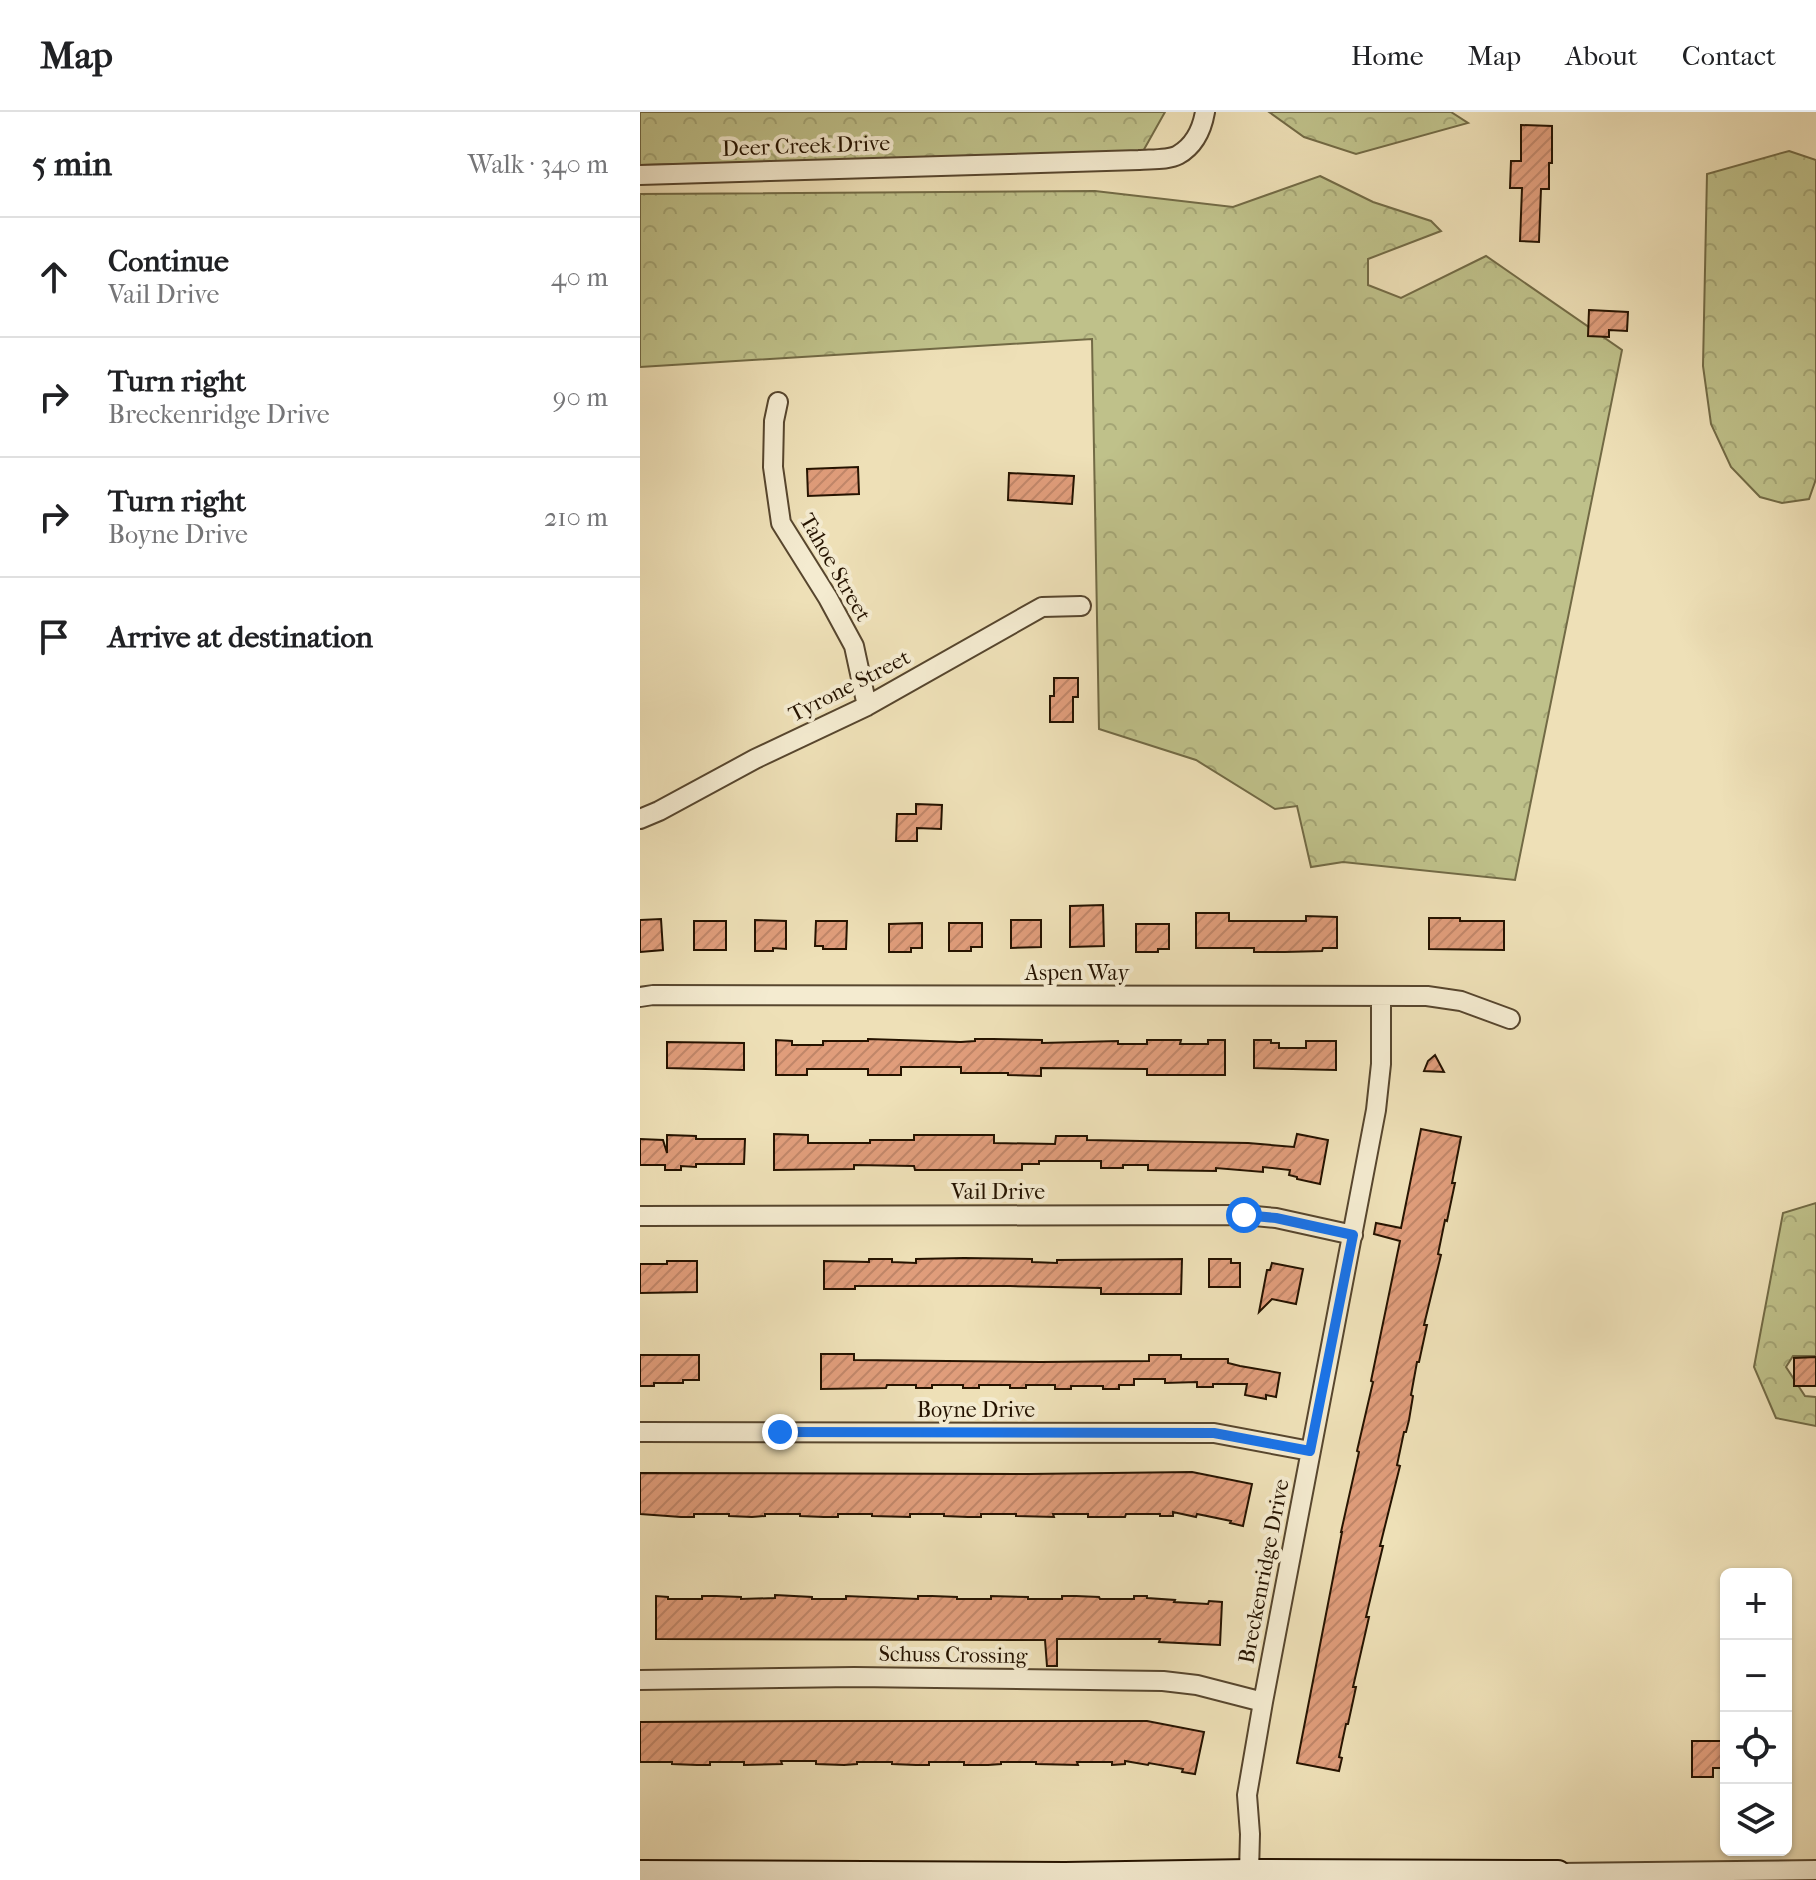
<!DOCTYPE html>
<html lang="en">
<head>
<meta charset="utf-8">
<style>
	body { margin:0; font-family:"IM FELL French Canon",serif; background:#f6f6f6; color:#202124 }
	.controls { position:absolute; right:24px; bottom:24px; display:grid; overflow:hidden; border-radius:12px; box-shadow:0 2px 6px #0004 }
	.controls button { width:72px; height:72px; display:grid; place-items:center; padding:0; border:0; border-bottom:2px solid #e0e0e0; background:#fff; color:#202124; font:40px sans-serif }
	.stop { position:absolute; width:24px; height:24px; margin:-18px; border:6px solid #1a73e8; border-radius:50%; background:#fff }
	.stop.end { background:#1a73e8; border-color:#fff; box-shadow:0 2px 8px #0008 }
	.list { margin:0; padding:0; list-style:none }
	h2 { display:flex; justify-content:space-between; align-items:center; height:104px; margin:0; padding:0 32px; font-size:34px }
	h2 small { font-size:26px; font-weight:400; color:#757577 }
	.list li { display:grid; grid-template-columns:52px 1fr auto; gap:24px; align-items:center; box-sizing:border-box; height:120px; padding:0 32px; border-top:2px solid #e0e0e0 }
	.list b { display:block; font-size:30px; white-space:nowrap }
	.list p { margin:0; font-size:26px; white-space:nowrap; color:#757577 }
	.list em { font-size:26px; font-style:normal; color:#757577 }
	.icon { flex:none; width:44px; height:44px; fill:none; stroke:currentColor; stroke-width:2; stroke-linecap:round; stroke-linejoin:round }
	.map { position:relative; flex:none; width:1176px; height:1768px; overflow:hidden }
	header { display:flex; align-items:center; gap:48px; box-sizing:border-box; height:112px; padding:0 40px; background:#fff; border-bottom:2px solid #e0e0e0 }
	header strong { font-size:38px }
	nav { display:flex; gap:44px; margin-inline-start:auto; font-size:28px }
	main { display:flex }
	aside { flex:1; background:#fff }
	.map>svg:first-child { display:block }
</style>
</head>
<body>
<header>
<strong>Map</strong>
<nav><a>Home</a><a>Map</a><a>About</a><a>Contact</a></nav>
</header>
<main>
<aside>
<h2>5 min<small>Walk · 340 m</small></h2>
<ul class="list">
<li><svg class="icon" aria-label="ahead" viewBox="0 0 24 24"><path d="M12 20V5M6 11l6-6 6 6"/></svg><div><b>Continue</b><p>Vail Drive</p></div><em>40 m</em></li>
<li><svg class="icon" aria-label="right" viewBox="0 0 24 24"><path d="M7 20v-9h11M14 6l5 5-5 5"/></svg><div><b>Turn right</b><p>Breckenridge Drive</p></div><em>90 m</em></li>
<li><svg class="icon" aria-label="right" viewBox="0 0 24 24"><path d="M7 20v-9h11M14 6l5 5-5 5"/></svg><div><b>Turn right</b><p>Boyne Drive</p></div><em>210 m</em></li>
<li><svg class="icon" aria-label="arrive" viewBox="0 0 24 24"><path d="M6 21V4h12l-3 4 3 4H6"/></svg><div><b>Arrive at destination</b></div></li>
</ul>
</aside>
<div class="map">
<svg width="1176" height="1768" viewBox="0 0 1176 1768">
	<defs>
		<pattern id="forest-crowns" width="20" height="18" patternUnits="userSpaceOnUse" patternTransform="scale(2)"><rect width="20" height="18" fill="#bfc18a"/><path d="M2 6a3 3 0 1 1 6 0M12 15a3 3 0 1 1 6 0" fill="none" stroke="#a4a575"/></pattern>
		<pattern id="building-hatch" width="6" height="6" patternUnits="userSpaceOnUse" patternTransform="scale(2)"><rect width="6" height="6" fill="#e09d7b"/><path d="M-1 1l2-2M0 6l6-6M5 7l2-2" fill="none" stroke="#c08669"/></pattern>
	</defs>
	<rect width="100%" height="100%" fill="#eee0b7"/>
	<filter id="stains"><feTurbulence type="fractalNoise" baseFrequency=".0025" numOctaves="4"/><feColorMatrix values="0 0 0 0 .2 0 0 0 0 .09 0 0 0 0 .02 0 0 0 .5 -.17"/></filter>
	<radialGradient id="worn" r=".72"><stop offset=".6" stop-color="#630" stop-opacity="0"/><stop offset="1" stop-color="#630" stop-opacity=".3"/></radialGradient>
	<path fill="url(#forest-crowns)" stroke="#726a45" stroke-width="2" d="M0 0H525L502 41 0 53Z
		M629 0H811L828 11 716 42 664 25Z
		M1149 39 1176 48V367L1169 387 1142 391 1120 385 1091 355 1071 312 1063 254 1067 62Z
		M680 64 733 90 791 109 801 119 728 147V173L761 186 846 144 982 238 875 768 703 750 671 755 657 694 635 697 556 648 459 617 452 227 0 255V82L455 79 593 95Z
		M1176 1091V1244H1153L1146 1255 1165 1284 1176 1285V1314L1136 1306 1114 1255 1143 1101Z"/>
	<path fill="url(#building-hatch)" stroke="#251300" stroke-width="2" d="M881 13 912 14V51H909V77H901L899 130 880 129 882 76H870L871 49H881Z
		M949 198 988 200 987 219 969 218V225L948 224Z
		M218 355 219 382 168 384 167 357Z
		M369 361 434 364 432 392 368 388Z
		M414 566H438V585H433V610H410V584H414Z
		M276 692 302 693 301 717 277 716V729H256L257 702H276Z
		M463 793 464 834 430 835V794Z
		M556 801H589V809H666V804L697 805V836H683L682 839 645 840H614V836H556Z
		M789 806H820V809H864V838L789 837Z
		M21 807 23 838 0 840V808Z
		M115 808 146 809V837L133 836V839H115Z
		M371 808H401V835L371 836Z
		M54 809H86V838H54Z
		M176 809H207L206 837H183V834H175Z
		M282 811V836H271V840H249V812Z
		M309 811H342V835H331V839H309Z
		M496 812H529V837H518V840H496Z
		M228 927 321 930 335 929V927H353L402 928V931L478 929V932H507V928H541L540 932H568V928H585V963H507V957L401 956V964L368 963V961H321V955H261V963H228V957H167V963H136V928L152 929V933H183V929H228Z
		M614 928H631V931H639V936H666V929H696V958L614 956Z
		M27 930 104 931V958L27 956Z
		M795 943 804 960 784 959 788 949Z
		M781 1017 821 1025 812 1071H815L807 1109 805 1108 798 1142 801 1143 784 1213H787L779 1250H777L771 1283 773 1284 769 1308 766 1320H764L757 1353 760 1354 740 1434H743L726 1505H729L713 1575H716L713 1589 708 1612H706L699 1645 702 1646 699 1659 657 1651 702 1420H701L719 1340 717 1339 733 1270 731 1269 760 1129 734 1122 736 1111 761 1116Z
		M134 1022 168 1023V1031H230V1028H274V1023H354V1031L415 1032 416 1024H447V1028L608 1031 654 1035 657 1022 688 1028 680 1072 657 1067V1065L649 1063 650 1058 623 1055V1060L576 1056V1059L508 1058V1053H483V1056H461V1049H399V1052H382V1058H275L274 1054 214 1053V1057L134 1058Z
		M27 1023 56 1024V1027H105L104 1052H56V1055L41 1054V1058H25V1053H0V1027L23 1028 27 1041Z
		M324 1146 392 1147V1150L417 1151V1148L542 1147 541 1182H461V1176L370 1174H215V1177H184V1149L229 1150V1147H252V1150L276 1151V1147Z
		M569 1147H591V1151H600V1175H569Z
		M27 1149H57V1180L0 1181V1152H27Z
		M632 1151 663 1157 656 1192 632 1187 619 1200 627 1158H630Z
		M181 1242H214V1248L401 1250 509 1249V1243H541V1247H588V1251L600 1254 640 1261 636 1285 626 1283V1287L605 1283 607 1272H573V1275H557V1270L525 1271V1267H494V1273H479V1277H463V1274H431V1277H415V1273H386V1276H370V1273H339V1276H323V1273H292V1276H276V1273H247L246 1276 181 1277Z
		M0 1243H59V1268H43V1271H14V1274H0Z
		M1176 1245V1274H1154V1246Z
		M552 1360 612 1372 603 1414 590 1411 591 1409 557 1402 556 1405 533 1400V1404H520V1402H486L485 1405H448V1402H413L414 1405 376 1404V1402H341V1405H328L304 1404V1402H270V1405L232 1404V1402H198V1405H184L160 1404V1402H125V1404L112 1405 89 1404V1402H54V1405H41L0 1402V1361L389 1362Z
		M135 1483 172 1485V1487H206V1484L278 1487V1484H292L317 1485V1487H351V1484L388 1485V1487H422V1484H436L459 1485 460 1487H494V1484H507V1486L535 1488 534 1490 568 1492 569 1489 582 1490 580 1533 519 1530 520 1527H417V1554H407L405 1528 16 1527V1484L28 1485V1487H62V1484H76L101 1485V1487L135 1486Z
		M189 1609H507L564 1620 555 1662 542 1660 543 1657 509 1651 508 1653 485 1649V1652L472 1653V1650H437L438 1653 396 1652V1650H361V1652L348 1653H324V1650H289V1653H276L252 1652V1650H217V1652L204 1653 176 1652V1649H141L142 1652 104 1653V1650H70V1653H57L32 1652V1650H0V1610Z
		M1052 1629H1086V1656H1073V1665H1052Z"/>
	<g fill="none" stroke-linecap="round" stroke-linejoin="round">
		<g stroke="#57462e" stroke-width="22">
			<path id="street" d="M0 63 499 48C510 47 529 48 538 43 554 34 562 17 565 0
				M138 290 134 309 133 355 141 411 188 486 214 534 227 594
				M0 707 19 699 115 647 227 594 402 495 441 494
				M0 885 13 883 787 884 821 889 870 907
				M0 1104 604 1103 636 1106 713 1123
				M0 1320 574 1321 670 1339
				M0 1568 214 1565 523 1569 557 1573 623 1590
				M609 1760 610 1722 607 1683 623 1590 736 998 741 952V884
				M918 1761 1176 1758"/>
		</g>
		<g stroke="#251300" stroke-width="28">
			<path id="secondary" d="M0 1761 425 1763 609 1760 918 1761"/>
		</g>
		<use href="#street" stroke="#f4ebd0" stroke-width="18"/>
		<use href="#secondary" stroke="#f4ebd0" stroke-width="24"/>
	</g>
	<g fill="none" stroke-linecap="round" stroke-linejoin="round">
		<path stroke="#1a73e8" stroke-width="10" d="M140 1320 574 1321 670 1339 713 1123 636 1106 604 1103"/>
	</g>
	<g text-anchor="middle" stroke-width="8" stroke-linejoin="round" paint-order="stroke">
		<g font-size="22" fill="#251300" stroke="#f4ebd0">
			<text transform="translate(166 33) rotate(-2)" y="8">Deer Creek Drive</text>
			<text transform="translate(196 455) rotate(60)" y="8">Tahoe Street</text>
			<text transform="translate(209 573) rotate(-27)" y="8">Tyrone Street</text>
			<text x="437" y="868">Aspen Way</text>
			<text x="358" y="1087">Vail Drive</text>
			<text x="336" y="1305">Boyne Drive</text>
			<text transform="translate(623 1459) rotate(-79)" y="8">Breckenridge Drive</text>
			<text transform="translate(313 1542) rotate(1)" y="8">Schuss Crossing</text>
		</g>
	</g>
	<rect width="100%" height="100%" filter="url(#stains)"/>
	<rect width="100%" height="100%" fill="url(#worn)"/>
</svg>
<div class="controls">
<button>+</button>
<button>−</button>
<button><svg class="icon" aria-label="locate" viewBox="0 0 24 24"><circle cx="12" cy="12" r="6"/><path d="M12 2v4M12 18v4M2 12h4M18 12h4"/></svg></button>
<button><svg class="icon" aria-label="layers" viewBox="0 0 24 24"><path d="M12 4l9 5-9 5-9-5zM3 14l9 5 9-5"/></svg></button>
</div>
<div class="stop" style="left:604px;top:1103px"></div>
<div class="stop end" style="left:140px;top:1320px"></div>
</div>
</main>
</body>
</html>
